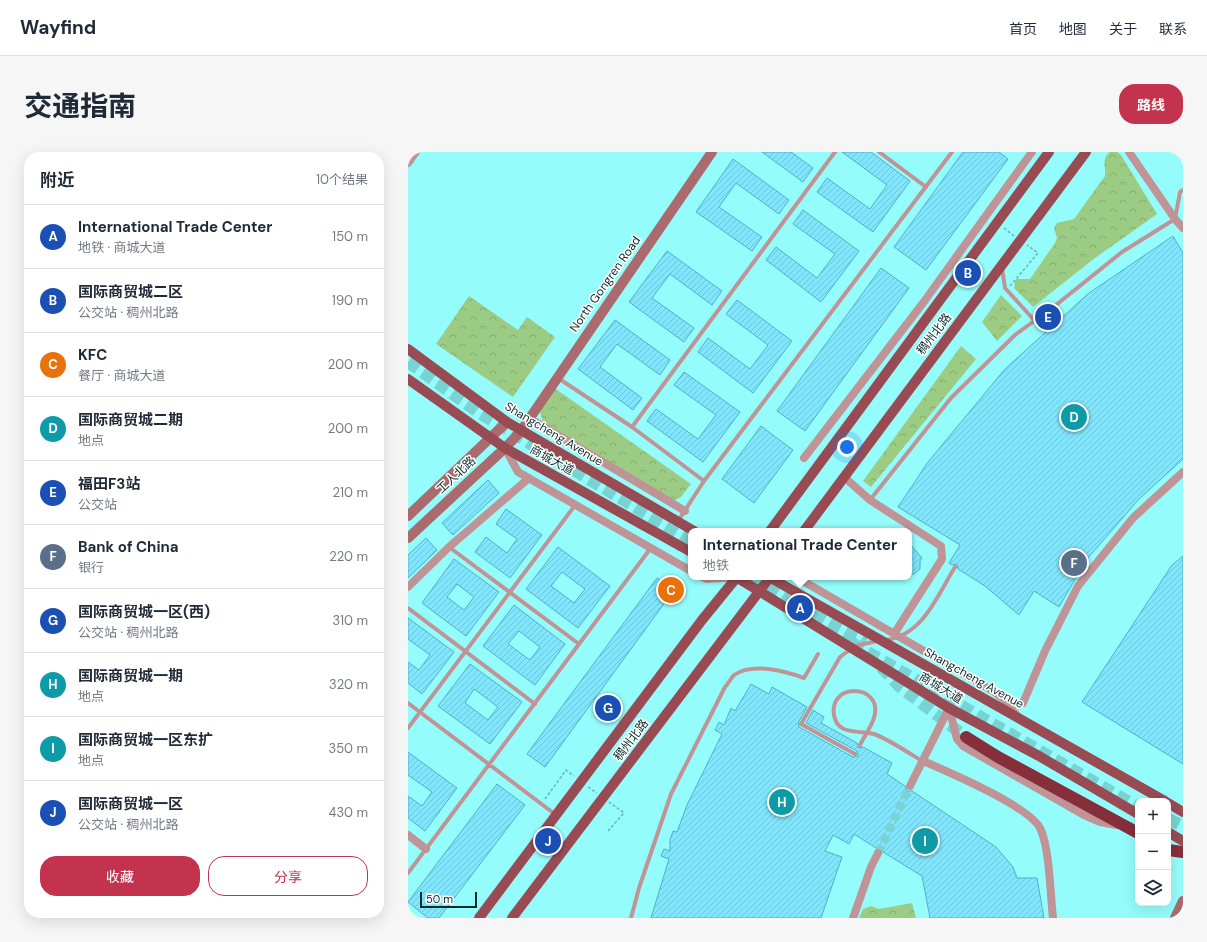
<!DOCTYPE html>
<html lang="zh">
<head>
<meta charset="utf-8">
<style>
	body { margin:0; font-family:"DM Sans","Noto Sans SC",sans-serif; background:#f6f6f7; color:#1f2937 }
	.controls { position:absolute; right:12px; bottom:12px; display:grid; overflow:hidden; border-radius:8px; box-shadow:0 4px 16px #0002 }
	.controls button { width:36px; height:36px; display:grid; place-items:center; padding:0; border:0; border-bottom:1px solid #e0e1e3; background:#fff; color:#1f2937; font:20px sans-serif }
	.scale { position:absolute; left:12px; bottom:10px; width:57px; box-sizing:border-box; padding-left:4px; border:2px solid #092c2c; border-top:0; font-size:11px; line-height:14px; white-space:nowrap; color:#092c2c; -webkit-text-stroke:3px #fff; paint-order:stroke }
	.you { position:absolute; left:439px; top:295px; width:14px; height:14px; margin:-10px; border:3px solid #fff; border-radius:50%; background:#1a73e8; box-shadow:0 0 0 6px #1a73e833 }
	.badge { display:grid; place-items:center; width:26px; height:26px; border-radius:50%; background:#c3334d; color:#fff; font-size:13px; font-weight:700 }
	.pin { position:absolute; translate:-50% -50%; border:2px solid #fff; box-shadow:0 1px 4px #0006 }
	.popup { position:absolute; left:280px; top:376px; width:224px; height:52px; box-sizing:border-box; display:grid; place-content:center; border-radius:8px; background:#fff; filter:drop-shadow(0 1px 3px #0005); font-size:13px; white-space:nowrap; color:#747a83 }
	.popup b { font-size:15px; color:#1f2937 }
	.popup::after { content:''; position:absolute; left:50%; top:100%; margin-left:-8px; border:8px solid transparent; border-top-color:#fff }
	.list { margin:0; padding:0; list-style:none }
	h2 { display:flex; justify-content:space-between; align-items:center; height:52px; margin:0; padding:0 16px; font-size:17px }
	h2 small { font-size:13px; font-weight:400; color:#747a83 }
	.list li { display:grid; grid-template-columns:26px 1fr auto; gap:12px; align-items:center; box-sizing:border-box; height:64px; padding:0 16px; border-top:1px solid #e0e1e3 }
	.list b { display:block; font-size:15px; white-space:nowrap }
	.list p { margin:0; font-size:13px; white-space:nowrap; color:#747a83 }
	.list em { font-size:13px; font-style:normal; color:#747a83 }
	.actions { display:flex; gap:8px; padding:12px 16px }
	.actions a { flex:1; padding:9px 0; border:1px solid #c3334d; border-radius:16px; text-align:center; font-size:14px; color:#c3334d }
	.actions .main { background:#c3334d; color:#fff }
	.icon { flex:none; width:22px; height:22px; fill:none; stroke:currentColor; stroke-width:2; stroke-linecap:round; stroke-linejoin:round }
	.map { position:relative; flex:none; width:775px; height:766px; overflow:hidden; border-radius:16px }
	header { display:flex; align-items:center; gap:24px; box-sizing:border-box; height:56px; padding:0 20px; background:#fff; border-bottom:1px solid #e0e1e3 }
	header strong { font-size:19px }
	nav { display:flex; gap:22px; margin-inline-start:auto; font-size:14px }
	.intro { display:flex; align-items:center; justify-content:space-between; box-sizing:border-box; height:96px; padding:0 24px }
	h1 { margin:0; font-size:28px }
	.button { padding:10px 18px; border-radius:16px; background:#c3334d; color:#fff; font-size:14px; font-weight:700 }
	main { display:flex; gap:24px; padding:0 24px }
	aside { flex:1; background:#fff; border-radius:16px; box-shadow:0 4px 16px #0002 }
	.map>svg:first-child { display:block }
</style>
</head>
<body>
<header>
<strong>Wayfind</strong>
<nav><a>首页</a><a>地图</a><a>关于</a><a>联系</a></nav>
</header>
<div class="intro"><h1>交通指南</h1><a class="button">路线</a></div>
<main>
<aside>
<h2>附近<small>10个结果</small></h2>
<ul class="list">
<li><span class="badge" style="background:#1a4fb4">A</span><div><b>International Trade Center</b><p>地铁 · 商城大道</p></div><em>150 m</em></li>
<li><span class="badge" style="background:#1a4fb4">B</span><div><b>国际商贸城二区</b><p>公交站 · 稠州北路</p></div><em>190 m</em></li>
<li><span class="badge" style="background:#e8710a">C</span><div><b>KFC</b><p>餐厅 · 商城大道</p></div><em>200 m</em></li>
<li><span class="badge" style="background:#0f9aa8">D</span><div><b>国际商贸城二期</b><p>地点</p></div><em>200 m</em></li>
<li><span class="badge" style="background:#1a4fb4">E</span><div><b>福田F3站</b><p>公交站</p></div><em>210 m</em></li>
<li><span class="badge" style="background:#5c6f8a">F</span><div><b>Bank of China</b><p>银行</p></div><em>220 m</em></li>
<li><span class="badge" style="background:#1a4fb4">G</span><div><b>国际商贸城一区(西)</b><p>公交站 · 稠州北路</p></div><em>310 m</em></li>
<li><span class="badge" style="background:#0f9aa8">H</span><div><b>国际商贸城一期</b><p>地点</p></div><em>320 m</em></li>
<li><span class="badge" style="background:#0f9aa8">I</span><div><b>国际商贸城一区东扩</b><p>地点</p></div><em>350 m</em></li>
<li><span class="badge" style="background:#1a4fb4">J</span><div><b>国际商贸城一区</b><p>公交站 · 稠州北路</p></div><em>430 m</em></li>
</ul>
<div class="actions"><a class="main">收藏</a><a>分享</a></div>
</aside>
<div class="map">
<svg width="775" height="766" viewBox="0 0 775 766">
	<defs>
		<pattern id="park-crowns" width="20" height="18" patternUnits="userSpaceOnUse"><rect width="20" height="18" fill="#9ccb83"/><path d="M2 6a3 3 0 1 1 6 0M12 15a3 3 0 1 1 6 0" fill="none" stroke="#85ae71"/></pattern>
		<pattern id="building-hatch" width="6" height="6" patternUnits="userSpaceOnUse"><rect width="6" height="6" fill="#83e5fc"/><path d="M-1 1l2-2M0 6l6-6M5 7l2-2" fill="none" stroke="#70c5d8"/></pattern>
	</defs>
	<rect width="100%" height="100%" fill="#94fdfc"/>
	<path fill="url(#park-crowns)" d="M702 0H709L713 3 749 62 687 106 625 155 606 136 608 127H622L647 91 649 86 646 76 649 71 666 67 697 24C698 15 693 7 702 0Z
		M593 143 614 164 589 189 574 170Z
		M61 144 110 178 119 165 147 185 105 245 28 192Z
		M553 194 568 207 463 335 455 329Z
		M145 235 283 332 273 345 265 349 135 270 132 260Z
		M504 751 508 766H451L455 757 463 754 471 757Z"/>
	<path fill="url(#building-hatch)" stroke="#4db1c8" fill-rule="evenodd" d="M354 0H383L405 16 395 30Z
		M434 0H463L502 29 465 80 409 40 419 26 462 57 479 33Z
		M555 0H591L600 7 518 118 486 95Z
		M325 7 381 48 371 62 328 31 311 55 354 85 344 99 288 60Z
		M395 58 451 99 413 150 358 108 368 95 409 126 427 102 385 72Z
		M765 84 775 101V307L731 347 679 407 651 455 626 439 611 463 577 434 550 417 549 412 544 413 541 411 552 393 490 355 520 310 597 217 681 141Z
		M259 99 314 139 304 153 262 122 244 146 286 176 276 190 221 150Z
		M473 116 501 136 397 279 369 259Z
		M329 148 384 189 345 241 290 200 300 186 342 217 360 193 318 162Z
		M207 168 262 208 252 223 209 192 192 215 234 246 225 258 170 217Z
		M276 220 332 260 295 310 239 269 248 257 290 287 308 263 266 233Z
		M353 274 385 298 346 351 314 327Z
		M80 328 91 341 45 383 34 371Z
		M98 357 134 383 102 426 67 400 78 385 99 401 109 387 88 372Z
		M18 386 29 398 0 426V403Z
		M501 391 514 406 512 409V417L506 422H501Z
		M150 395 202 434 170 476 118 437ZM154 420 177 437 166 451 143 434Z
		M775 404V612L674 550 764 413Z
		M46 407 91 440 58 484 14 451ZM49 432 66 445 56 458 39 445Z
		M249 426 266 438 137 615 119 602Z
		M106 453 157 492 127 533 75 494ZM111 479 132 495 122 508 100 492Z
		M0 466 46 500 14 542 0 531V510L11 518 22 503 0 487Z
		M62 512 114 550 82 592 30 554ZM66 537 90 555 80 568 57 551Z
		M343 532 361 542 364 535 399 555 390 571 391 575 445 605 450 604 449 599 398 571 405 558 416 565 413 571 449 591 450 596 455 595 484 611 479 622 497 634 499 639H504L588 695 605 715 609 726H629L636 766H522L514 724 475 700 473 696H468L446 682 441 692 425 683 417 699 434 705 413 766H243L261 707 253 704 256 697 262 699V688L265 679 269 680 279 653 314 582 307 578 311 570 316 573 323 556 327 559Z
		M0 600 49 636 17 679 0 666V644L14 654 24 640 0 623Z
		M89 632 117 653 31 766H20L0 750Z"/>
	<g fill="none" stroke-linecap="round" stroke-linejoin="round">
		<path stroke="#78d3d2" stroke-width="8" stroke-dasharray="8 4" stroke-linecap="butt" d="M470 701 502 634"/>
		<path stroke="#78d3d2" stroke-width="12" stroke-dasharray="12 6" stroke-linecap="butt" d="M0 210 70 260 283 389
			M344 425 457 491
			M444 491 730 655
			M473 515 492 535 558 585
			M760 667 775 674"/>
		<path stroke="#65b7b6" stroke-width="1.5" stroke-dasharray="3 2" stroke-linecap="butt" d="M596 76 606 84
			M602 134 630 101 619 93
			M180 635 189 641
			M137 647 158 618 166 624
			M200 679 216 661 201 650"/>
		<path stroke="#c09496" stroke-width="4" d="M471 0 518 35
			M594 116 597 136 626 168
			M150 226 224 275 296 329
			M224 275 427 0
			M462 348 543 246 607 183 648 153 714 100 767 67 772 40 775 38
			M270 369 296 329 544 0
			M41 395 171 492
			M0 456 127 552
			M478 488C515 483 529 444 547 415
			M0 551 148 663
			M0 576 168 352
			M452 593C459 579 475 560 463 546 459 541 453 539 446 539 440 539 434 541 430 546 426 551 425 557 426 563 429 584 452 578 466 582 480 587 501 601 514 609
			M447 602 393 572 432 505 447 494 469 489
			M0 721 242 397
			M223 766 231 736 263 642 317 535C320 532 323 526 326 523 344 510 377 519 396 526L410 502"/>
		<path stroke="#c09496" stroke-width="8" d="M721 0 767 67 775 76
			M0 11 8 0
			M121 266 277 359
			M97 296 110 320 283 419
			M396 306 515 151 624 0
			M436 325 462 348 533 394 534 407 486 482
			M294 425 299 427 328 425
			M388 425 585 539 597 548 609 564
			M0 435 41 395 121 326
			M615 551 637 499 670 434 725 366 775 320
			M541 556 549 587 555 594 676 663 692 670 709 673
			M515 609C538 619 624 655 633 678 642 701 642 740 645 766
			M502 634 541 556
			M0 683 18 697
			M445 766 463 715 470 701"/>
		<path stroke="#aa6a6e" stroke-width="10" d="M0 364 99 270
			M0 386 97 296 113 279 304 0
			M767 766 775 749"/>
		<path stroke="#984b53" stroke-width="10" d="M0 197 99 270 286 379
			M0 227 97 296 283 400
			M362 379 641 0
			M396 379 678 0
			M328 425 541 556 631 604 730 662
			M361 425 757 649
			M760 651 775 660
			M760 680 775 689
			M71 766 294 468 329 425
			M104 766 362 425"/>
		<path stroke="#872e3b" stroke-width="12" d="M558 585 590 605 730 681
			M760 698 775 700"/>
	</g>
	<g text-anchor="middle" stroke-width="3" stroke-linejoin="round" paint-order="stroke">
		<g font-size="12" fill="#092c2c" stroke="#fff">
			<text transform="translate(197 132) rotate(-55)" y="4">North Gongren Road</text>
			<text transform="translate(526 182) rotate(-53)" y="4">稠州北路</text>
			<text transform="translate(146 282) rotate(31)" y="4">Shangcheng Avenue</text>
			<text transform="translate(144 308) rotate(29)" y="4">商城大道</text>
			<text transform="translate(48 323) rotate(-43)" y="4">工人北路</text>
			<text transform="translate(566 526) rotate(29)" y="4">Shangcheng Avenue</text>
			<text transform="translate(533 536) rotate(31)" y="4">商城大道</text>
			<text transform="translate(223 588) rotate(-53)" y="4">稠州北路</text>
		</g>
	</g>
</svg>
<div class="controls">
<button>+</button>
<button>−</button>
<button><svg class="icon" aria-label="layers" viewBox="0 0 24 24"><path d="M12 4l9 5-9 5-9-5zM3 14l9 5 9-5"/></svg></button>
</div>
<div class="scale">50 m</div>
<div class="you"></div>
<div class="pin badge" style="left:392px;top:456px;background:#1a4fb4">A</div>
<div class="popup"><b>International Trade Center</b>地铁</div>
<div class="pin badge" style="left:560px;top:121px;background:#1a4fb4">B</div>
<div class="pin badge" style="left:263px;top:438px;background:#e8710a">C</div>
<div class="pin badge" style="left:666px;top:265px;background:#0f9aa8">D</div>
<div class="pin badge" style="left:640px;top:165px;background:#1a4fb4">E</div>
<div class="pin badge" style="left:666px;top:411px;background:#5c6f8a">F</div>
<div class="pin badge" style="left:200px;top:556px;background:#1a4fb4">G</div>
<div class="pin badge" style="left:374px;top:650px;background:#0f9aa8">H</div>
<div class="pin badge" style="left:517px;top:689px;background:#0f9aa8">I</div>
<div class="pin badge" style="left:140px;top:689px;background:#1a4fb4">J</div>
</div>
</main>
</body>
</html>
